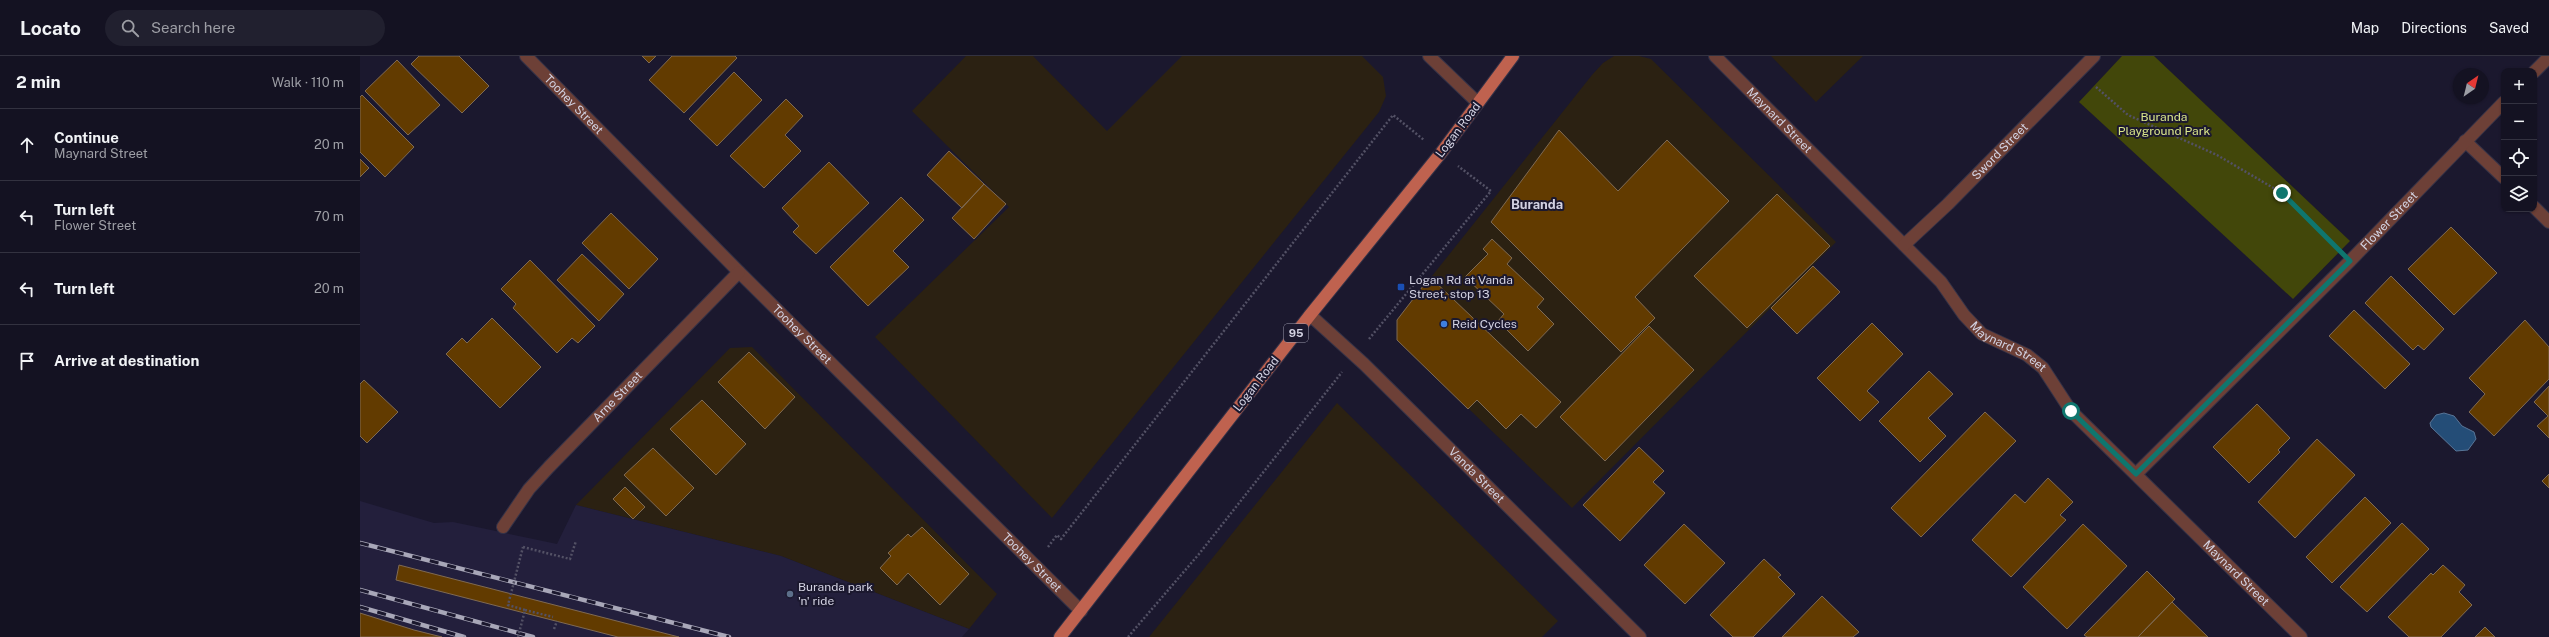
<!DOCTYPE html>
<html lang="en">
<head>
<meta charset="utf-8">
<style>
	body { margin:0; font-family:"Public Sans",sans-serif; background:#21202f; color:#f1f3f6 }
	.controls { position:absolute; right:12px; top:12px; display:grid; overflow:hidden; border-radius:8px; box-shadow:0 1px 3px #0004 }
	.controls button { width:36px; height:36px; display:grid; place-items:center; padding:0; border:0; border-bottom:1px solid #333240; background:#141222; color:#f1f3f6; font:20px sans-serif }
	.compass { position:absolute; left:2093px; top:12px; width:36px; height:36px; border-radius:50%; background:#141222; box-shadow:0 1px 3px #0004; rotate:35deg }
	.stop { position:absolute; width:12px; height:12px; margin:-9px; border:3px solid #0f766e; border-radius:50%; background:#fff }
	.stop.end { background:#0f766e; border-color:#fff; box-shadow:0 1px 4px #0008 }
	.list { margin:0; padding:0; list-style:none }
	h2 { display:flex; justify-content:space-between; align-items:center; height:52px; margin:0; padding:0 16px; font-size:17px }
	h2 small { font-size:13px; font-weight:400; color:#9d9ea5 }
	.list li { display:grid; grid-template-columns:26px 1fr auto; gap:12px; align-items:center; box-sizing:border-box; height:72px; padding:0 16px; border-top:1px solid #333240 }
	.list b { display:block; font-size:15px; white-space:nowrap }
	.list p { margin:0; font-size:13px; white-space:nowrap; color:#9d9ea5 }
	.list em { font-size:13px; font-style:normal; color:#9d9ea5 }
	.icon { flex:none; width:22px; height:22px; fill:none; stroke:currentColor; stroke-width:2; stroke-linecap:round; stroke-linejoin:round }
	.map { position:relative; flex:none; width:2189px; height:581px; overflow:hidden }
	header { display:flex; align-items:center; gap:24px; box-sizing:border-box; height:56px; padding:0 20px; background:#141222; border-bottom:1px solid #333240 }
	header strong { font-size:19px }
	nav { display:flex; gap:22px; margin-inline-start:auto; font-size:14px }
	.search { width:280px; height:36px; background:#21202f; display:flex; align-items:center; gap:10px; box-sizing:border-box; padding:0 14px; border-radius:22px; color:#9d9ea5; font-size:15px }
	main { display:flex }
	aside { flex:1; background:#141222 }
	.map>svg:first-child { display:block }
</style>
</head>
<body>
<header>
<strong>Locato</strong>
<div class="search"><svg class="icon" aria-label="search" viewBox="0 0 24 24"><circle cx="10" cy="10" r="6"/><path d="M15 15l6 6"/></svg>Search here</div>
<nav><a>Map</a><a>Directions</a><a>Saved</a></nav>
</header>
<main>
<aside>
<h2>2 min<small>Walk · 110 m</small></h2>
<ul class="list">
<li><svg class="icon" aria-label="ahead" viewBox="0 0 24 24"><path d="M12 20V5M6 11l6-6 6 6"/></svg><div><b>Continue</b><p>Maynard Street</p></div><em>20 m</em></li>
<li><svg class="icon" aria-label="left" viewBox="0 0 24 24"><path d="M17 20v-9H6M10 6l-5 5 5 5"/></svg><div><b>Turn left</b><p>Flower Street</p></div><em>70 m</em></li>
<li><svg class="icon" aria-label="left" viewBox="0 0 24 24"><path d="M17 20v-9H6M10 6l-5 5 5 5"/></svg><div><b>Turn left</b></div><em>20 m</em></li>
<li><svg class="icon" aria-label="arrive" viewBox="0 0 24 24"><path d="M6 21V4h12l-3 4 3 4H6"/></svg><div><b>Arrive at destination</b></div></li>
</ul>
</aside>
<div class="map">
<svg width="2189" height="581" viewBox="0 0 2189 581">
	<rect width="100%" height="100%" fill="#1b182e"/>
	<path fill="#2b2112" d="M606 0H673L747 75 822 0H1002L1023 21 1026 40 1019 56 692 462 515 281 649 151 552 55Z
		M1254 0H1279L1291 3 1476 186 1212 452 1037 284V264L1232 19 1243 7Z
		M1411 0H1503L1456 46Z
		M392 291 637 538 609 573 421 500 216 449 370 292Z
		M977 347 1198 565 1182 581H789Z"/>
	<path fill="#231f3c" d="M0 445 74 467 93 466 197 488 216 449 421 500 609 573 602 581H0Z"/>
	<path fill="#42470a" d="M1762 0H1794L1990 185 1933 243 1719 46Z"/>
	<path fill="#244d77" stroke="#587597" d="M2084 357 2094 360 2102 370 2114 376 2116 383 2108 394 2096 395 2071 371 2070 367 2076 359Z"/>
	<path fill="#623b00" stroke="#7f6a53" d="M59 0H99L129 30 102 57 51 8Z
		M282 0H296L289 7Z
		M312 0H375L377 2 324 57 289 24Z
		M37 4 80 49 48 79 5 35Z
		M374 16 402 44 357 90 329 63Z
		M2 39 54 91 25 121 0 96V41Z
		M426 43 443 60 425 79 441 95 404 132 370 100Z
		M1199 74 1258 135 1307 84 1369 145 1275 241 1295 262 1261 296 1131 166Z
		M589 95 624 128 602 152 567 119Z
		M0 103 9 112 0 121Z
		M469 106 509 147 456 198 433 176 439 170 422 152Z
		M624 128 646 148 614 183 592 162Z
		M1417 138 1470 190 1387 272 1334 220Z
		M541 141 564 164 533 195 549 211 508 250 470 211Z
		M251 157 298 203 269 233 222 187Z
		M2091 171 2137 217 2094 259 2048 213Z
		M1132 183 1152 202 1147 208 1184 243 1177 251 1194 268 1168 295 1138 265 1144 258 1105 221 1128 198 1123 193Z
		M222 198 264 238 239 265 197 224Z
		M170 204 235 270 218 287 212 282 197 297 153 252 156 248 141 233Z
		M1453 210 1480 236 1437 278 1411 252Z
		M2031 220 2084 273 2064 294 2058 289 2053 294 2005 247Z
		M1070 221 1201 346 1176 372 1161 358 1146 373 1117 344 1108 353 1037 284V264Z
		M1994 254 2050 308 2025 333 1969 280Z
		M132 262 181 311 140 352 86 298 102 282 107 287Z
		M2165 264 2189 291V323L2134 380 2109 356 2125 338 2109 322Z
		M1512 267 1543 298 1507 335 1519 346 1500 365 1457 322Z
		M1289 270 1334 314 1245 405 1200 361Z
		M389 296 435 341 405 373 358 326Z
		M1569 315 1593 338 1568 362 1586 380 1560 406 1519 365Z
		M4 324 38 356 7 387 0 380V328Z
		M2189 330V382L2177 370 2188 360 2174 346Z
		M342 344 386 388 356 419 310 373Z
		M1897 348 1930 382 1918 394 1920 396 1889 427 1853 391Z
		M1625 356 1656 385 1561 481 1531 452Z
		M1957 383 1995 419 1935 482 1898 446Z
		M1279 391 1304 415 1293 426 1305 437 1260 485 1223 449Z
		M293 392 334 432 306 460 264 419Z
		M2189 418V432L2182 425Z
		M1688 422 1713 446 1700 459 1706 464 1651 521 1612 484 1655 438 1665 447Z
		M265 431 285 451 273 463 253 443Z
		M2005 441 2031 467 1972 527 1946 501Z
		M2042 467 2069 493 2007 556 1980 531Z
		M1324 468 1365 507 1325 548 1284 509Z
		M1723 468 1767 510 1707 573 1663 531Z
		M562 471 609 518 580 549 548 517 537 529 520 512 531 500 528 497 548 478 551 481Z
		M1404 503 1421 519 1418 521 1435 538 1393 581H1373L1350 559Z
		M39 509 319 581H258L36 524Z
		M2083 509 2105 529 2099 536 2112 549 2081 581H2049L2028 561 2071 517 2073 519Z
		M1787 515 1815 543 1812 546 1778 581H1727L1724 579Z
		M1462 540 1499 576 1493 581H1422Z
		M1812 546 1848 581H1778Z
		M0 557 54 574 82 581H0Z
		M2125 571 2135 581H2115Z"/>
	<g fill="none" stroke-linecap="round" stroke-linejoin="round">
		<g stroke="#353247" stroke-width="14">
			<g id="street">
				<path id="s1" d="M166 0 379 216 721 555"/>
				<path d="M1069 0 1118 47"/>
				<path id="s2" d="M1355 0 1581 226 1604 259 1622 278 1667 299 1683 312 1711 355 1941 581"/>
				<path d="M2174 16 2189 1"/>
				<path d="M2105 85 2144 122"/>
				<path d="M2174 151 2189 166"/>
				<path id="s3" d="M1544 189 1588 148 1734 0"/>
				<path id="s4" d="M950 259 1004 308 1280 581"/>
				<path id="s5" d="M1776 418 1990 205 2144 46"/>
				<path id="s6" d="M143 471 169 433 189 411 379 216"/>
			</g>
		</g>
		<g stroke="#353247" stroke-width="14">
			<path id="primary" d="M700 581 950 259 1081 97 1153 0"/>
		</g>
		<path stroke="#535165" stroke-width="2.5" stroke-dasharray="2 2" stroke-linecap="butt" d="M1736 31 1768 59 1857 99 1922 137 1974 189
			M1009 283 1131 135 1098 110
			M163 491 210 503 216 485
			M688 491 697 479 701 483 1033 59 1064 84
			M165 554 193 561
			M194 573 197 565
			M768 581 839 498 982 316"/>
		<use href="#street" stroke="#6d4037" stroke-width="12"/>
		<use href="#primary" stroke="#bf624f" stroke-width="12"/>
		<g stroke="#a8a7b8" stroke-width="4.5">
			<path id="rail" d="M0 487 369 581
				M0 534 173 581
				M0 551 104 581"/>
		</g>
		<use href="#rail" stroke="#1b182e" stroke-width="3" stroke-dasharray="9" stroke-linecap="butt"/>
		<path stroke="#535165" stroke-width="2.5" stroke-dasharray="2 2" stroke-linecap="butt" d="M158 581 165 554 148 549 163 491"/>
	</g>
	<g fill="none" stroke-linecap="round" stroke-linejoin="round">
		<path stroke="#0f766e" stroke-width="5" d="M1711 355 1776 418 1990 205 1922 137"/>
	</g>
	<rect fill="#1a4fb4" stroke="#1b182e" stroke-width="1.5" x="1037" y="227" width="8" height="8" rx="2"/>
	<circle fill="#3f7fe0" stroke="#1b182e" stroke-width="1.5" cx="1084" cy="268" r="4"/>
	<circle fill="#5c6f8a" stroke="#1b182e" stroke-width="1.5" cx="430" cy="538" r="4"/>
	<g text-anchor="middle" stroke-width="4" stroke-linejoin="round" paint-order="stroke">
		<rect fill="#1b182e" stroke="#9c9aac" stroke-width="1" x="924" y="268" width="24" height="18" rx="3"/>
		<g font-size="11" font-weight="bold" fill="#d3d2e2">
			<text x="936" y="281">95</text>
		</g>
		<g font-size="12" fill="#d3d2e2" stroke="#1b182e">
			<text dy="4" stroke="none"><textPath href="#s1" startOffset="68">Toohey Street</textPath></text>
			<text dy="4" stroke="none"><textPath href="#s2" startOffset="91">Maynard Street</textPath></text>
			<text transform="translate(1098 74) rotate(-53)" y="4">Logan Road</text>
			<text dy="4" stroke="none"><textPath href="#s3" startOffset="134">Sword Street</textPath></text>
			<text dy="4" stroke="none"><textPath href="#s5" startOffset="358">Flower Street</textPath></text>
			<text dy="4" stroke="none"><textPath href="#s1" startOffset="392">Toohey Street</textPath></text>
			<text dy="4" stroke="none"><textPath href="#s2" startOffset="415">Maynard Street</textPath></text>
			<text transform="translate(896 328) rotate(-52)" y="4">Logan Road</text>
			<text dy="4" stroke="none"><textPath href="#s6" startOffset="174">Arne Street</textPath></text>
			<text dy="4" stroke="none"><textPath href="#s4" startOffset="231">Vanda Street</textPath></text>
			<text dy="4" stroke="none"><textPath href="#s1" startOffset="716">Toohey Street</textPath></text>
			<text dy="4" stroke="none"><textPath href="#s2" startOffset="739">Maynard Street</textPath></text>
		</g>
		<g font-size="12" fill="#dae68b" stroke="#1b182e">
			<text x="1804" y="65">Buranda<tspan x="1804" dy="14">Playground Park</tspan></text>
		</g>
		<g font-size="12" fill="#d3d2e2" stroke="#1b182e" text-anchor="start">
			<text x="1049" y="228">Logan Rd at Vanda<tspan x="1049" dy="14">Street, stop 13</tspan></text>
			<text x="1092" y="272">Reid Cycles</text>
			<text x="438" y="535">Buranda park<tspan x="438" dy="14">'n' ride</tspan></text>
		</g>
		<g font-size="13" font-weight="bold" fill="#d3d2e2" stroke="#1b182e">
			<text x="1177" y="153">Buranda</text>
		</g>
	</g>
</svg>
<div class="controls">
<button>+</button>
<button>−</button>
<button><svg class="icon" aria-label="locate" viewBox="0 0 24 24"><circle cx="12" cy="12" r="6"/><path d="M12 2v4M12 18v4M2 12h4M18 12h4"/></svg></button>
<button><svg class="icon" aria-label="layers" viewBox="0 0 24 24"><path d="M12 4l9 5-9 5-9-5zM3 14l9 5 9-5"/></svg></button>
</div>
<svg class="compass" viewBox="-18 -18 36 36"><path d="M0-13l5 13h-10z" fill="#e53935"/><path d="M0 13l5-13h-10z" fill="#9d9ea5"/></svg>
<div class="stop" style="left:1711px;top:355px"></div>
<div class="stop end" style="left:1922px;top:137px"></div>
</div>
</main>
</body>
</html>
